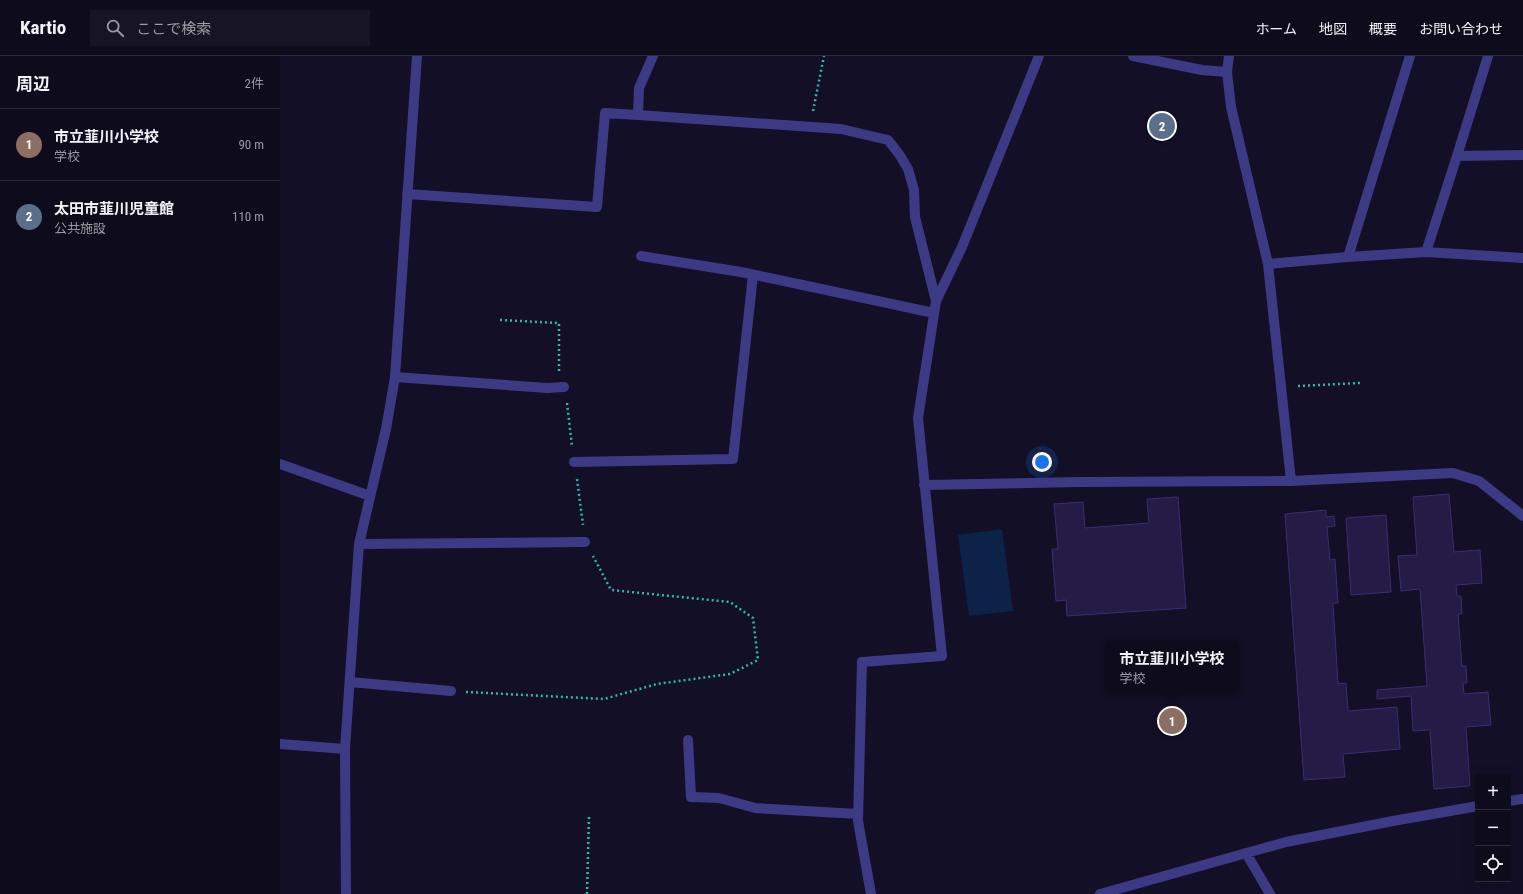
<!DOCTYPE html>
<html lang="ja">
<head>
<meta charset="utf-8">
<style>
	body { margin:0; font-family:"Roboto Condensed","Noto Sans JP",sans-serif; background:#171425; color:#f1f3f6 }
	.controls { position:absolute; right:12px; bottom:12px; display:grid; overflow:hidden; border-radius:0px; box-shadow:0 4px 16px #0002 }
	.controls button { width:36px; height:36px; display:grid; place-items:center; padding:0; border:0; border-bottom:1px solid #2e2b3b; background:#0e0b1c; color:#f1f3f6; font:20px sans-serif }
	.you { position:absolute; left:762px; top:406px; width:14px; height:14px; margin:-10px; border:3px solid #fff; border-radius:50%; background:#1a73e8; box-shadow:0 0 0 6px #1a73e833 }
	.badge { display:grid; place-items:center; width:26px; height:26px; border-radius:50%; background:#00e5ff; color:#fff; font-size:13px; font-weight:700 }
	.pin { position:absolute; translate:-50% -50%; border:2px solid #fff; box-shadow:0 1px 4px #0006 }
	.popup { position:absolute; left:825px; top:585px; width:134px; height:52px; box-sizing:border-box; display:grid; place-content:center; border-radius:0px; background:#0e0b1c; filter:drop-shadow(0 1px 3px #0005); font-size:13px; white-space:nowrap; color:#9b9ba3 }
	.popup b { font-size:15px; color:#f1f3f6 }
	.popup::after { content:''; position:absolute; left:50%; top:100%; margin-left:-8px; border:8px solid transparent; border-top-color:#0e0b1c }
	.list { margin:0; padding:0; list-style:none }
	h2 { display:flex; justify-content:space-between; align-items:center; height:52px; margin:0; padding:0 16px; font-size:17px }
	h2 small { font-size:13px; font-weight:400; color:#9b9ba3 }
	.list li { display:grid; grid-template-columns:26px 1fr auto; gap:12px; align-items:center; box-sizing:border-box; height:72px; padding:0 16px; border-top:1px solid #2e2b3b }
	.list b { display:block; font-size:15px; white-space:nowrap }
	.list p { margin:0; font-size:13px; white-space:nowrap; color:#9b9ba3 }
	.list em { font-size:13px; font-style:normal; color:#9b9ba3 }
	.icon { flex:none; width:22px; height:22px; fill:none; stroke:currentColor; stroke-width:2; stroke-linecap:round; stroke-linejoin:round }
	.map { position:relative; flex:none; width:1243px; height:838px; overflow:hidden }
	header { display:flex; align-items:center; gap:24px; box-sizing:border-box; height:56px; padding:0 20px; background:#0e0b1c; border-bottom:1px solid #2e2b3b }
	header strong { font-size:19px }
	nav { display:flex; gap:22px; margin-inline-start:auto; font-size:14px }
	.search { width:280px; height:36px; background:#171425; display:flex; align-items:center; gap:10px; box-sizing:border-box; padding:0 14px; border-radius:0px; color:#9b9ba3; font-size:15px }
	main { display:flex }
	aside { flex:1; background:#0e0b1c }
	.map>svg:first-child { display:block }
</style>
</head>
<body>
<header>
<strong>Kartio</strong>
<div class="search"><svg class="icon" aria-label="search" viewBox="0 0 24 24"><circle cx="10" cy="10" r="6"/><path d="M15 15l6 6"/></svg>ここで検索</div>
<nav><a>ホーム</a><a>地図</a><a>概要</a><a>お問い合わせ</a></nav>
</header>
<main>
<aside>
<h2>周辺<small>2件</small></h2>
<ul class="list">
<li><span class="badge" style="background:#8d6e63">1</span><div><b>市立韮川小学校</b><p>学校</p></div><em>90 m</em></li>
<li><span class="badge" style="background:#5c6f8a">2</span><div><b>太田市韮川児童館</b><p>公共施設</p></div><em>110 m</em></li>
</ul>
</aside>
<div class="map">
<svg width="1243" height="838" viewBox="0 0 1243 838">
	<rect width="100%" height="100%" fill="#130f26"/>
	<path fill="#0c2248" d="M722 473 733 555 689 560 678 479Z"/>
	<path fill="#241b47" stroke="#3b2d73" d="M1169 438 1174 496 1200 494 1202 527 1176 529 1177 540H1181L1182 558H1178L1182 610H1186L1187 627H1183L1184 638 1208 636 1211 669 1186 671 1190 730 1154 733 1150 674 1133 675 1131 640 1097 643V634L1147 630 1140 533 1121 535 1118 500 1137 499 1133 441Z
		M898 441 906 552 787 560 786 544 776 545 772 493H778L774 448 803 446 805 472 869 467 867 443Z
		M1046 454V461L1054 460 1055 470 1047 471 1050 504 1055 503 1058 547H1053L1058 628 1066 627 1068 655 1117 651 1120 693 1063 698 1065 721 1024 724 1005 458Z
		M1106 459 1111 536 1071 539 1066 462Z"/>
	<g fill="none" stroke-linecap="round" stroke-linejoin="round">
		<path stroke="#2fb8b0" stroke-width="2.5" stroke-dasharray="2 3" stroke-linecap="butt" d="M533 55 544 0
			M220 264 279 267V316
			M1018 330 1080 327
			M287 347 292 390
			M297 423 303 469
			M186 636 324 643 377 628 450 618 478 604 473 562 450 546 331 534 313 500
			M307 838 309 761"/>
		<path stroke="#3d3a85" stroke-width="10" d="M373 0 359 32 358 59 561 73 608 84 619 98 628 113 634 134 635 161 656 245 638 362 662 600 582 606 578 765 591 838
			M853 0 922 14 947 16
			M949 0 947 16 951 51 988 208 1011 425
			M1177 100 1243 99
			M127 138 317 151 325 57 358 59
			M1146 196 1177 100 1208 0
			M361 200 461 216 654 257
			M1068 201 1130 0
			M988 208 1068 201 1146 196 1243 202
			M656 245 682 191 759 0
			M115 321 267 332 284 331
			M294 406 453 403 473 219
			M0 408 90 440
			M644 429 799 426 1011 425 1173 417 1199 425 1243 460
			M79 488 305 486
			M70 626 171 635
			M408 684 411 741 439 742 475 752 578 758
			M0 688 65 693
			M1228 745 1243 743
			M966 797 990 838
			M66 838 65 693 79 488 106 373 115 321 137 0
			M820 838 1006 786 1113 765 1198 750"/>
	</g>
</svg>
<div class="controls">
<button>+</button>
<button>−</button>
<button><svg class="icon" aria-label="locate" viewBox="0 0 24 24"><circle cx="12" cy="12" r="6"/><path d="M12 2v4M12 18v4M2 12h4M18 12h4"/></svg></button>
</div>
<div class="you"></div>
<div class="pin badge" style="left:892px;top:665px;background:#8d6e63">1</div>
<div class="popup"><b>市立韮川小学校</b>学校</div>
<div class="pin badge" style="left:882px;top:70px;background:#5c6f8a">2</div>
</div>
</main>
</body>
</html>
